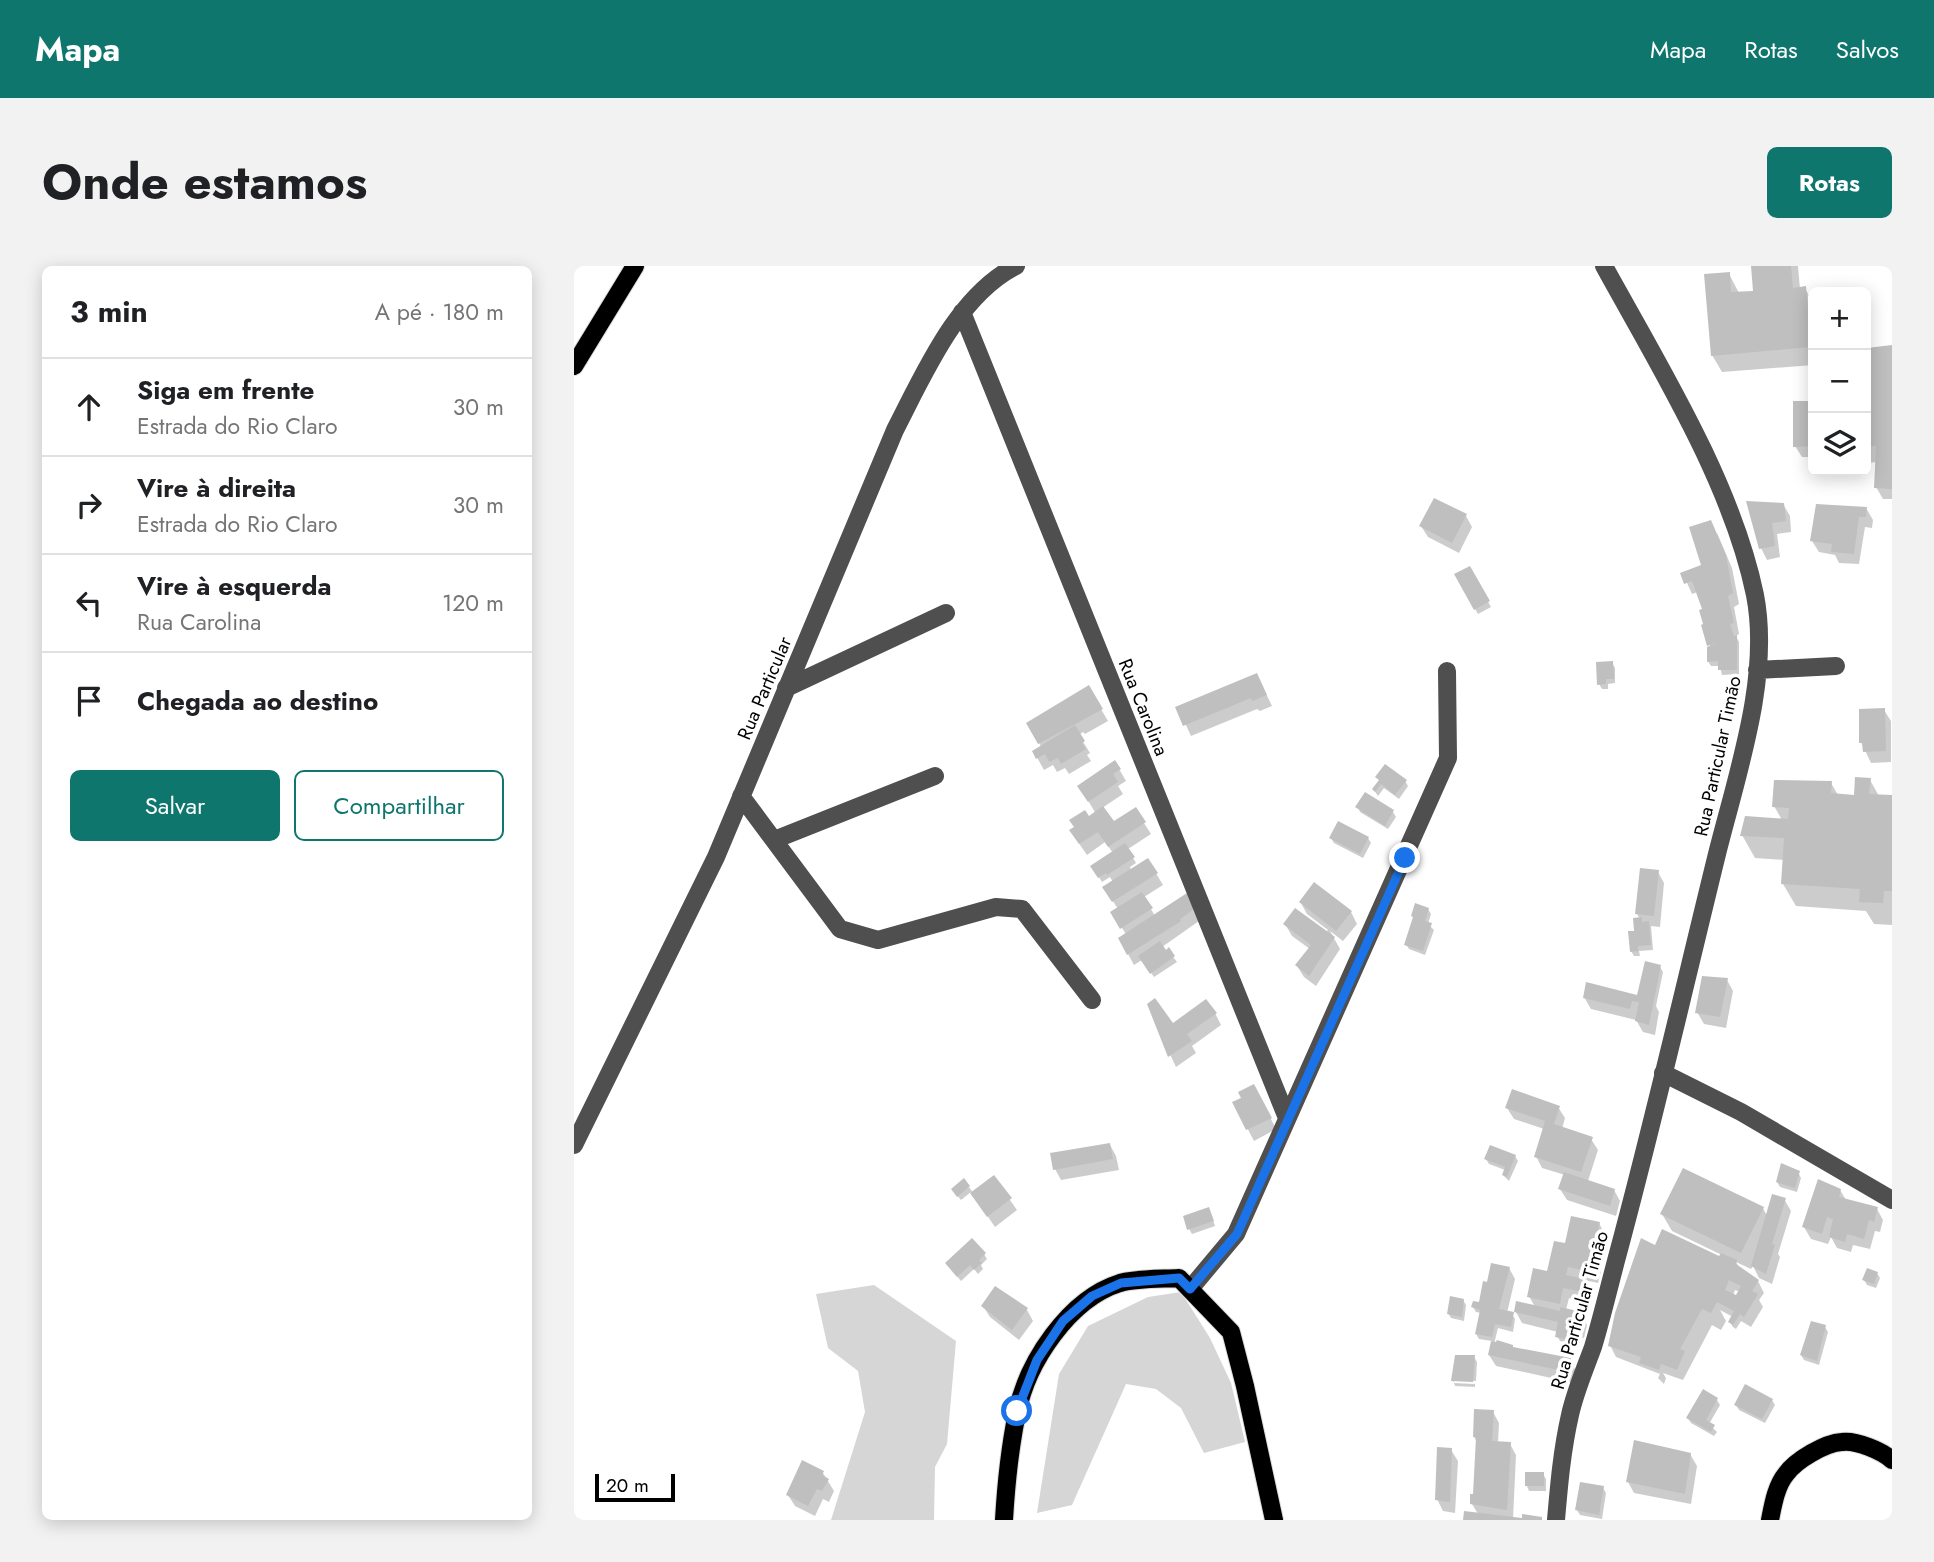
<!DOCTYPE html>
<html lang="pt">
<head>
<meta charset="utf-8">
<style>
	body { margin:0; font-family:Jost,sans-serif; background:#f2f2f2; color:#202124 }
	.controls { position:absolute; right:21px; top:21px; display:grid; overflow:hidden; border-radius:10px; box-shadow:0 4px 18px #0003 }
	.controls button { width:63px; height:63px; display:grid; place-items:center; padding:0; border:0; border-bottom:2px solid #e0e0e0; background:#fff; color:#202124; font:35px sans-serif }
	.scale { position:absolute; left:21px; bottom:18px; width:80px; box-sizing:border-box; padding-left:7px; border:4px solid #000; border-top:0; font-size:19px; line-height:24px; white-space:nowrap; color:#000; -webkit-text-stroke:5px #fff; paint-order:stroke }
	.stop { position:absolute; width:21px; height:21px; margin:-16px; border:5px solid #1a73e8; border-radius:50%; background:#fff }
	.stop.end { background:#1a73e8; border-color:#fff; box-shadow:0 2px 7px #0008 }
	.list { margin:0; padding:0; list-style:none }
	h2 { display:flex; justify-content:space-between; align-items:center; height:91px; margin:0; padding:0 28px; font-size:30px }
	h2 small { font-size:23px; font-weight:400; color:#757577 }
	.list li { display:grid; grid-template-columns:46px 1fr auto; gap:21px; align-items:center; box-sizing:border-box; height:98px; padding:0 28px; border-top:2px solid #e0e0e0 }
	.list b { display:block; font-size:26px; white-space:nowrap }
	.list p { margin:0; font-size:23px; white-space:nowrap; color:#757577 }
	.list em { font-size:23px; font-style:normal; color:#757577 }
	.actions { display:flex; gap:14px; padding:21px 28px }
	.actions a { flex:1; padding:16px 0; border:2px solid #0f766e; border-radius:10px; text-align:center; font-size:24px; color:#0f766e }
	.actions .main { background:#0f766e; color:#fff }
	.icon { flex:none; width:38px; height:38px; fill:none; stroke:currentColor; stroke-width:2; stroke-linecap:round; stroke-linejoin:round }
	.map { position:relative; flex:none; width:1318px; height:1254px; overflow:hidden; border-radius:10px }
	header { display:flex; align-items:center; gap:42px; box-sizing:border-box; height:98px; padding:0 35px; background:#0f766e; color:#fff }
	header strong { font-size:33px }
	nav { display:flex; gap:38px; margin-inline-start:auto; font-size:24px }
	.intro { display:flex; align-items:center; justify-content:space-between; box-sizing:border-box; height:168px; padding:0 42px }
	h1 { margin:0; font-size:49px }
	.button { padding:18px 32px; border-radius:10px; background:#0f766e; color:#fff; font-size:24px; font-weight:700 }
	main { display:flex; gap:42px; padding:0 42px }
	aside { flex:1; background:#fff; border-radius:10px; box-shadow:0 4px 18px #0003 }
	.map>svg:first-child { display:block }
</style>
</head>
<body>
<header>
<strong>Mapa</strong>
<nav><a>Mapa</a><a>Rotas</a><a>Salvos</a></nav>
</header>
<div class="intro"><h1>Onde estamos</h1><a class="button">Rotas</a></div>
<main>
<aside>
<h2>3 min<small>A pé · 180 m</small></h2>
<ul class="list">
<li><svg class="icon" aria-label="ahead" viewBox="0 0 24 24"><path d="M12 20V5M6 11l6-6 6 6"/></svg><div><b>Siga em frente</b><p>Estrada do Rio Claro</p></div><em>30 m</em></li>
<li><svg class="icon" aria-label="right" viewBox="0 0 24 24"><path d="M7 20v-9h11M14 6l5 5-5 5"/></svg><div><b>Vire à direita</b><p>Estrada do Rio Claro</p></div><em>30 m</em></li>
<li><svg class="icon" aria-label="left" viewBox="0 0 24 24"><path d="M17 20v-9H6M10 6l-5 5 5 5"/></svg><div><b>Vire à esquerda</b><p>Rua Carolina</p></div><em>120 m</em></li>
<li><svg class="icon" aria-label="arrive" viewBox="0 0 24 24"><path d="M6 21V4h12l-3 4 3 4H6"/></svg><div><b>Chegada ao destino</b></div></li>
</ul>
<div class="actions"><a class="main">Salvar</a><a>Compartilhar</a></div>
</aside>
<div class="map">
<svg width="1318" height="1254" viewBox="0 0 1318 1254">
	<rect width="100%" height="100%" fill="#fff"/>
	<path fill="#d6d6d6" d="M300 1019 382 1075 373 1178 361 1201 360 1254H257L291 1146 284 1105 254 1082 242 1028Z
		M607 1026 636 1072 657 1117 671 1176 630 1187 607 1142 582 1123 552 1118 498 1239 463 1247 485 1108 514 1060 574 1031Z"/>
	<path fill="#0003" fill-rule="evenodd" d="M1178 0H1224L1226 23 1231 22 1239 37V99L1148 106 1138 89 1155 8 1165 27 1181 26Z
		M1318 81V233H1309L1302 221 1303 196 1292 197V97H1295Z
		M1220 136H1239V191H1228L1221 180Z
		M1174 237 1209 238 1216 250 1217 266 1203 268 1206 291 1193 294 1187 282Z
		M1292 242 1299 254 1298 262 1291 261 1285 298 1265 297 1261 289 1245 286 1238 275Z
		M892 250 898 261 885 287 854 271 847 260Z
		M1143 267 1158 302 1165 338 1160 341 1165 368 1162 370 1165 376V408L1148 409 1146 400H1137L1134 395 1136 381 1130 344 1124 326 1118 328 1109 308 1129 300Z
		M895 302 917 341 904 348 882 309Z
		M1038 397 1041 402V417L1034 418V423H1028L1025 418Z
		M683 409 698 440 686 445 683 443 617 470 604 442Z
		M514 421 534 455 511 468 509 466 505 469 516 487 513 489 517 495 495 508 491 502 483 506 479 499 470 504 460 486 468 482 454 458Z
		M1310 444 1317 455V496L1297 497 1287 476Z
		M541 496 552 515 544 520 549 528 528 542 539 558 561 543 577 568 554 583 562 597 556 601 557 604 574 594 589 619 570 631 581 650 618 641 625 655 588 681 591 686 594 684 603 696 580 711 568 694 560 699 554 688 552 668 538 647 544 643 537 632 539 616 536 611 528 616 518 600 539 587 531 576 513 589 504 576 515 553 522 548 512 531Z
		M803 512 831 515 834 520 825 533 810 522 804 530 800 524 806 515Z
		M1296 514 1305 530 1318 531V659L1300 658 1292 645 1222 640 1209 618 1211 594 1181 592 1168 569 1208 554 1200 540 1257 517 1264 529 1281 530Z
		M784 541 819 546 822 551 814 563 786 546Z
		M757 572H794L797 577 789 592 760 577Z
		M1084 606 1090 617 1086 661 1077 660 1079 684 1065 685 1066 690H1060L1057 685 1066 653 1063 648Z
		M727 637 777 646 783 658 769 675 756 665 766 683 742 720 730 711 723 700 736 683 718 670 711 658 752 666 754 664 733 648Z
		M854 643 857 648 854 658 860 664 851 689 835 683 832 678Z
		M1086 701 1089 706 1082 740 1085 746 1081 769 1069 766 1062 754 1017 743 1010 731H1064Z
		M1153 714 1159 725 1152 762 1130 758 1123 746Z
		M641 747 647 759 618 780 622 787 602 801 586 767 598 760Z
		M686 831 702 863 680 875 660 837Z
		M984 841 991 852 988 863 1017 873 1024 884 1014 915 1040 924 1046 935 1042 950 993 934 986 923 991 909 968 902 962 890 970 863 940 853 933 842Z
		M536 879 542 890 545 904 487 914 481 903Z
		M941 890 944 895 935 915 929 909 931 904 915 898 912 893Z
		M1224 906 1227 912 1223 926 1206 921 1203 916Z
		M420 911 443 944 421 961 397 926 387 934 382 928 395 921 399 927Z
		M1266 924 1272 934 1303 943 1309 954 1306 966 1301 965 1296 983 1279 979 1277 986 1263 982 1257 971 1254 978 1237 973 1230 961Z
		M1210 933 1217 945 1204 988 1206 991 1198 1018 1185 1012 1179 1000 1177 1003 1162 996 1166 1003 1184 1015 1190 1027 1185 1034 1189 1041 1177 1061 1167 1055 1162 1063 1159 1061 1156 1056 1159 1051 1146 1044 1152 1055 1147 1064 1138 1059 1109 1114 1089 1107 1092 1112 1090 1118 1084 1112 1086 1108 1042 1091 1036 1079 1081 981 1146 993 1148 989 1098 965 1088 948 1189 942 1193 950ZM1161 1024 1166 1026 1163 1032 1159 1030Z
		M637 948 641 960 618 968 615 963Z
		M1025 957 1031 969 1026 992 1029 997 1024 1017 1010 1014 1017 1026 1014 1037 995 1032 992 1044 1007 1047 1013 1059 1010 1072 1006 1071 1004 1079 986 1075 983 1070 984 1066 948 1057 942 1046 961 1041 955 1030 974 1007 992 979Z
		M410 988 413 993 407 999 409 1003 404 1008 400 1003 387 1015 376 1002Z
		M935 1002 941 1013 933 1047 938 1048 941 1053 939 1066 924 1062 920 1078 996 1094 1002 1105 1000 1117 922 1100 915 1089 918 1075 905 1073 902 1068 907 1047 902 1046 899 1041 908 1039 914 1018ZM993 1101H997L994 1115 990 1114Z
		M1303 1007 1306 1012 1302 1022 1293 1019 1290 1014Z
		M889 1034 892 1039 890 1055 877 1052 874 1047Z
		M409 1040 453 1044 459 1055 445 1074 416 1051Z
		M1251 1061 1254 1066 1245 1099 1230 1094 1227 1089Z
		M882 1090 900 1091 903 1096 902 1115 880 1113V1117L879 1115Z
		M880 1117 901 1118V1121L881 1120Z
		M1129 1125 1143 1134 1146 1139 1135 1158 1143 1166 1140 1170 1117 1157 1114 1152Z
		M1198 1134 1201 1139 1191 1157 1165 1144 1162 1139Z
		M919 1146 925 1157 924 1177 936 1178 942 1189 939 1253 967 1254H890L904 1248 898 1238 901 1230 903 1176 900 1171Z
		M877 1184 884 1195 881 1247 869 1245 863 1233Z
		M1116 1188 1123 1200 1117 1238 1060 1227 1054 1216Z
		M249 1207 260 1225 255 1236 249 1233 241 1250 221 1240 214 1229Z
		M969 1208 972 1213V1225H955L953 1220Z
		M1029 1222 1032 1227 1028 1253 1006 1249 1003 1244Z"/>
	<path fill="#bfbfbf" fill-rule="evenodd" d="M1177 0H1217L1219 22 1232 20 1237 81 1137 90 1130 8 1156 6 1157 26 1179 25Z
		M1318 79V223L1300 222 1302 180H1292L1293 82Z
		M1219 135H1239V180L1219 181Z
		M860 232 893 248 878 277 845 260Z
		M1172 235 1210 237 1212 255 1198 257 1201 280 1185 283Z
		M1242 238 1293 241 1292 251H1285L1280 288 1257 286 1258 278 1236 275Z
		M1137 254 1152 289 1159 327 1154 330 1160 357 1156 358 1160 370 1163 369V404H1144V395L1133 396V381L1146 376 1133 380 1127 359 1129 358 1125 344 1128 343 1118 315 1110 318 1106 307 1127 299 1115 261Z
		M896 300 916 335 900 344 880 308Z
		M1039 395 1040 413H1032V418L1023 419 1022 396Z
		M683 407 693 429 678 435 677 432 609 460 601 441Z
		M515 419 529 443 464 478 452 457Z
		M1311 442 1312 485 1289 486 1288 477H1285V443Z
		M501 459 511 475 508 477 512 483 487 498 484 492 475 496 471 488 462 493 458 485Z
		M541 494 547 503 539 508 544 516 514 536 503 520Z
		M811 498 833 514 821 529 807 518 801 526 798 523 805 514 801 511Z
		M1281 511 1297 512 1295 528 1318 529V625H1310L1309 637 1285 636 1286 623 1207 618 1210 572 1166 570 1171 550 1214 553 1215 542 1198 541 1200 514 1258 515 1257 527 1280 529Z
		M791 526 820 544 811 560 781 541Z
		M529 540 540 555 562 541 572 556 534 581 524 566 505 578 495 564 500 561 495 554 511 544 515 550Z
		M764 555 795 571 786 588 755 572Z
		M551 577 561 591 533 609 532 607 524 612 516 600Z
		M574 592 584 607 538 636 528 621Z
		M1066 602 1085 604 1080 650 1061 648Z
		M740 616 778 645 762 665 725 636Z
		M568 626 579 642 546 663 536 646Z
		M613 627 620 643 606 653 607 655 553 689 544 672Z
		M841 637 855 642 851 655 858 657 849 685 830 679 839 651 837 650Z
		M721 642 761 671 735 710 721 699 737 679 709 658Z
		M1068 651V656L1075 655 1077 679 1064 680V685L1056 686 1054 665H1060L1059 652Z
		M586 675 592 684 595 681 601 690 576 708 564 690Z
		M1071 695 1087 699 1075 759 1061 755 1065 736 1058 735 1056 743 1009 732 1012 716 1063 729Z
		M1128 710 1154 712 1146 751 1121 747Z
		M581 732 599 757 632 733 643 747 613 768 618 775 594 791 573 738Z
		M680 818 698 852 672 864 658 836 667 832 664 826Z
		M938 823 986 840 980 858 1019 871 1007 906 960 891 971 855 931 842Z
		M536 877 539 893 479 904 476 887Z
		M916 879 942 889 933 911 928 909 931 901 910 893Z
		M1207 897 1226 905 1221 922 1202 916Z
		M1109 902 1190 941 1167 987 1086 948Z
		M990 906 1041 923 1036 940 984 923Z
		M420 909 438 932 413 951 396 927Z
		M390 912 396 920 383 931 377 923Z
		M1244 913 1267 923 1265 931 1304 941 1300 956 1295 954 1290 973 1273 968 1271 976 1255 971 1259 953 1253 951 1248 968 1228 961Z
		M1198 928 1212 932 1198 978 1201 979 1192 1008 1177 1000Z
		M635 941 640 955 613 964 609 950Z
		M997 950 1026 956 1020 983 1024 984 1018 1006 994 1001 992 1009 1011 1013 1009 1026 989 1022 986 1038 953 1031 959 1002 973 1005 980 975 991 977Z
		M1088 963 1145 990 1147 987 1163 994 1162 998 1185 1014 1178 1025 1184 1028 1170 1051 1166 1048 1159 1059 1154 1056 1160 1045 1143 1036 1137 1047 1128 1043 1106 1083 1111 1085 1103 1104 1087 1098 1085 1104 1065 1097 1067 1091 1034 1080 1041 1047 1067 972 1081 979ZM1155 1014 1167 1020 1162 1029 1151 1024Z
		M398 972 412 987 405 994 408 997 400 1004 396 999 383 1011 371 997Z
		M917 997 936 1001 925 1043 940 1046 937 1061 921 1058 918 1071 901 1068 906 1044 897 1041 899 1035 905 1036 909 1015 913 1016Z
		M1293 1002 1304 1006 1300 1018 1288 1014Z
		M421 1020 454 1042 438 1064 407 1040Z
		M876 1030 890 1033 888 1051 873 1048Z
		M942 1035 986 1045V1041L1008 1046 1001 1075 981 1071 984 1056 940 1046Z
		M1237 1055 1252 1059 1243 1095 1226 1089Z
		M923 1074 939 1079V1081L997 1092 994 1106 914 1089 917 1075 922 1076Z
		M881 1089H901L899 1116 877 1115Z
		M1171 1118 1199 1133 1188 1153 1160 1139Z
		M1129 1123 1144 1132 1132 1154 1141 1159 1137 1166 1112 1152Z
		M900 1143 920 1144 918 1175 937 1176 933 1244 896 1238V1228H899L902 1171H899Z
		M1060 1174 1117 1187 1111 1228 1052 1216Z
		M863 1181 878 1182 876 1236 861 1234Z
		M228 1194 250 1205 248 1209 255 1213 248 1225 243 1223 234 1240 212 1229Z
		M951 1206H970V1220H951Z
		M1006 1216 1030 1220 1025 1249 1001 1244Z
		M890 1245 948 1252V1248L968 1251V1254H889Z"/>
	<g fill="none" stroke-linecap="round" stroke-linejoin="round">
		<g stroke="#dbdbdb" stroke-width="20">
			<path id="major" d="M0 100 61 0
				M430 1254C432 1219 436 1181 443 1147 453 1096 495 1033 546 1017 564 1012 587 1013 605 1012L657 1066 671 1120 700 1254
				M1196 1254C1199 1239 1202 1220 1212 1208 1222 1194 1251 1177 1268 1176 1282 1174 1308 1185 1318 1194"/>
		</g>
		<path stroke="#4f4f4f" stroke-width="18" d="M388 46 713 852
			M1183 404 1262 400
			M212 422 372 347
			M167 530 266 663 304 674 422 641 448 643 518 734
			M200 574 361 510
			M1089 807 1167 846 1318 934
			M0 879 142 591 321 164C350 108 383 30 442 0
			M616 1023 662 968 874 492 873 405
			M982 1254C985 1219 988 1184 996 1149 1001 1126 1011 1103 1019 1081 1028 1051 1035 1021 1043 991 1079 858 1110 722 1143 588 1163 508 1197 411 1181 329 1158 217 1085 100 1030 0"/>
		<use href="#major" stroke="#000" stroke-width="18"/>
	</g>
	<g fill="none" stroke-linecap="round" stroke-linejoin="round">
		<path stroke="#1a73e8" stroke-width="9" d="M443 1145 463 1094 489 1055 518 1030 547 1017 605 1012 616 1023 663 968 831 592"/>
	</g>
	<g text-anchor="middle" stroke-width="7" stroke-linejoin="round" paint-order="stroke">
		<g font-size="19" fill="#000" stroke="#fff">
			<text transform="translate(190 422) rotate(-67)" y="7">Rua Particular</text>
			<text transform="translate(570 441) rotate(68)" y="7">Rua Carolina</text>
			<text transform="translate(1143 490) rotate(-78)" y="7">Rua Particular Timão</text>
			<text transform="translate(1005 1044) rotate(-74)" y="7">Rua Particular Timão</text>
		</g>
	</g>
</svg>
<div class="controls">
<button>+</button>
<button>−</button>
<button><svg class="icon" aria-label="layers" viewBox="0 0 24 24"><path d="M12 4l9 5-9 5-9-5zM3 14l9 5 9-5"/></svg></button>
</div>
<div class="scale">20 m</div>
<div class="stop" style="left:443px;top:1145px"></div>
<div class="stop end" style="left:831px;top:592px"></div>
</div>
</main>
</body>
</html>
